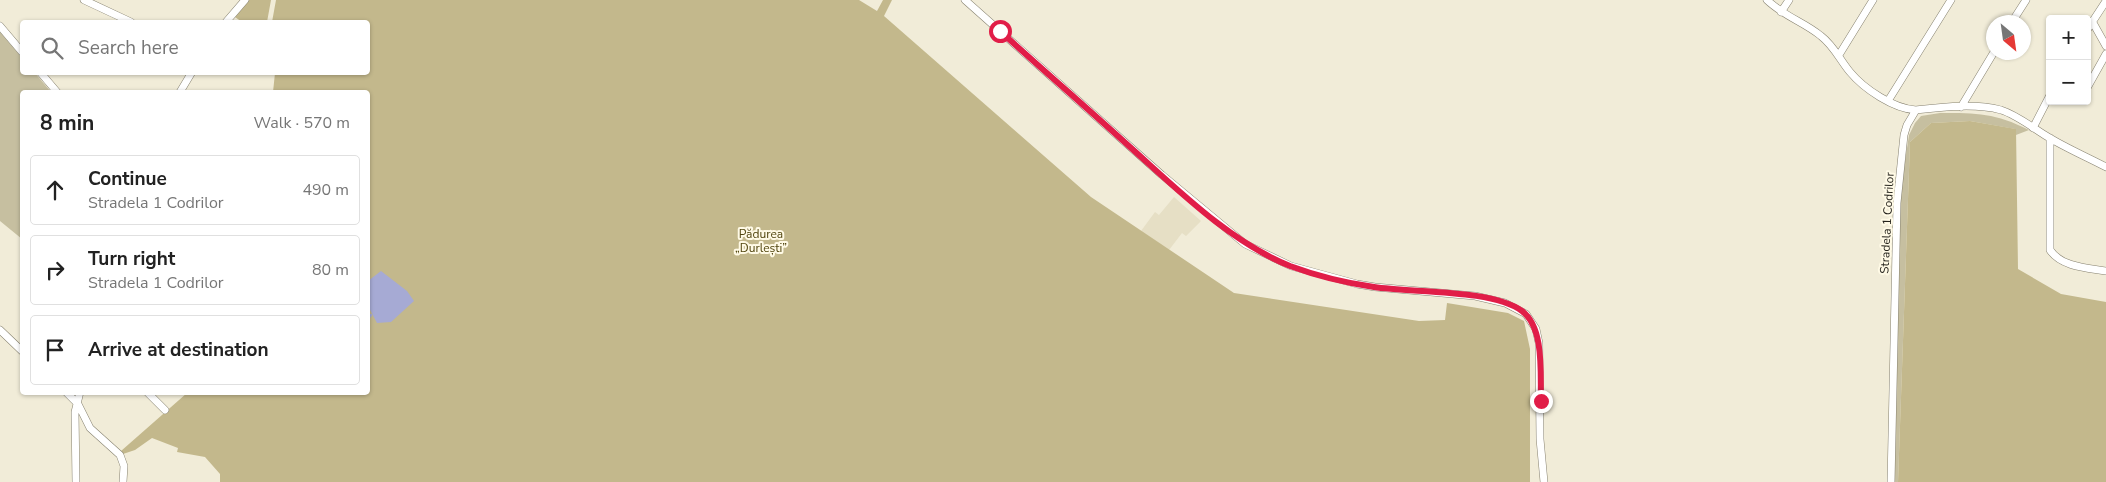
<!DOCTYPE html>
<html lang="en">
<head>
<meta charset="utf-8">
<style>
	body { margin:0; font-family:"Nunito Sans",sans-serif; background:#f6f6f6; color:#222 }
	.controls { position:absolute; right:15px; top:15px; display:grid; overflow:hidden; border-radius:5px; box-shadow:0 1px 4px #0004 }
	.controls button { width:45px; height:45px; display:grid; place-items:center; padding:0; border:0; border-bottom:1px solid #e0e0e0; background:#fff; color:#222; font:25px sans-serif }
	.compass { position:absolute; left:1986px; top:15px; width:45px; height:45px; border-radius:50%; background:#fff; box-shadow:0 1px 4px #0004; rotate:151deg }
	.stop { position:absolute; width:15px; height:15px; margin:-11px; border:4px solid #e11d48; border-radius:50%; background:#fff }
	.stop.end { background:#e11d48; border-color:#fff; box-shadow:0 1px 5px #0008 }
	.list { margin:0; padding:0; list-style:none }
	h2 { display:flex; justify-content:space-between; align-items:center; height:65px; margin:0; padding:0 20px; font-size:21px }
	h2 small { font-size:16px; font-weight:400; color:#767676 }
	.list li { display:grid; grid-template-columns:32px 1fr auto; gap:15px; align-items:center; box-sizing:border-box; height:70px; margin:0 10px 10px; padding:0 10px; border:1px solid #e0e0e0; border-radius:5px }
	.list b { display:block; font-size:19px; white-space:nowrap }
	.list p { margin:0; font-size:16px; white-space:nowrap; color:#767676 }
	.list em { font-size:16px; font-style:normal; color:#767676 }
	.icon { flex:none; width:28px; height:28px; fill:none; stroke:currentColor; stroke-width:2; stroke-linecap:round; stroke-linejoin:round }
	.map { position:relative; flex:none; width:2106px; height:482px; overflow:hidden }
	.search { position:absolute; background:#fff; box-shadow:0 1px 4px #0004; left:20px; top:20px; width:350px; height:55px; display:flex; align-items:center; gap:12px; box-sizing:border-box; padding:0 18px; border-radius:5px; color:#767676; font-size:19px }
	.panel { position:absolute; background:#fff; box-shadow:0 1px 4px #0004; left:20px; top:90px; width:350px; height:305px; border-radius:5px }
	.map>svg:first-child { display:block }
</style>
</head>
<body>
<div class="map">
<svg width="2106" height="482" viewBox="0 0 2106 482">
	<rect width="100%" height="100%" fill="#f1ecd8"/>
	<path fill="#e6dfc5" d="M1174 197 1201 221 1186 236 1182 233 1169 250 1141 231 1155 212 1159 215Z"/>
	<path fill="#c6bfa0" d="M0 32 22 58V72L35 73 51 92H22V239L0 221Z
		M1940 113C1978 113 1995 113 2029 130L2016 135 2015 129 1970 121 1931 123 1910 142 1898 482H1894L1900 194 1909 135 1915 123 1921 116Z"/>
	<path fill="#c3b88c" d="M249 0H271L267 22H242L235 17Z
		M276 0H859L877 11 883 0H892L884 16 1091 197 1234 293 1419 321 1445 320 1447 303 1508 313 1524 321 1530 349V482H220V474L205 457 177 452 178 448 152 438 135 450 123 454 121 451 187 393 368 392V92H273L275 73 368 72V22H272Z
		M1970 121 2016 129 2018 269 2061 294 2106 302V482H1898L1910 142 1931 123Z"/>
	<path fill="#a6aad4" d="M381 271 407 291 414 301 391 322 377 323 368 306V281Z"/>
	<g fill="none" stroke-linecap="round" stroke-linejoin="round">
		<path stroke="#a6aad4" stroke-width="2.5" d="M368 318 371 315"/>
		<g stroke="#86816f" stroke-width="8">
			<path id="street" d="M84 0 131 22
				M965 0 1162 175 1245 244 1291 266 1357 284 1375 287 1475 296 1505 303 1526 314 1536 329 1539 343 1540 439 1544 482
				M1767 0C1785 17 1804 22 1821 36 1834 46 1840 60 1850 72 1864 89 1894 109 1916 110
				M1781 12 1789 0
				M2092 21 2106 46
				M226 22 245 0
				M2012 22 2026 0
				M0 26 22 52
				M2087 30 2106 1
				M1839 55 1873 0
				M40 72 57 92
				M2087 88 2106 54
				M180 92 192 72
				M1888 101 1951 0
				M1961 107 1994 52
				M2033 128 2050 95
				M2050 138V250C2061 267 2088 268 2106 271
				M0 330 22 351
				M66 392 78 404 90 428 120 455 124 466 123 482
				M147 392 165 410
				M76 482 75 412 80 392
				M1891 482 1897 203 1904 135 1907 125 1916 110C1943 107 1974 103 2001 110 2017 115 2033 128 2048 137 2066 148 2087 157 2106 167"/>
		</g>
		<use href="#street" stroke="#fff" stroke-width="7"/>
	</g>
	<g fill="none" stroke-linecap="round" stroke-linejoin="round">
		<path stroke="#e11d48" stroke-width="6" d="M1000 31C1043 70 1087 108 1130 147 1178 190 1230 242 1290 266 1317 276 1346 283 1374 287 1413 293 1492 289 1522 311 1545 328 1540 375 1541 401"/>
	</g>
	<g text-anchor="middle" stroke-width="4" stroke-linejoin="round" paint-order="stroke">
		<g font-size="12" fill="#23211a" stroke="#fffae6">
			<text transform="translate(1887 223) rotate(-87)" y="4">Stradela 1 Codrilor</text>
		</g>
		<g font-size="12" fill="#51450e" stroke="#fffae6">
			<text x="761" y="238">Pădurea<tspan x="761" dy="14">„Durlești”</tspan></text>
		</g>
	</g>
</svg>
<div class="controls">
<button>+</button>
<button>−</button>
</div>
<svg class="compass" viewBox="-18 -18 36 36"><path d="M0-13l5 13h-10z" fill="#e53935"/><path d="M0 13l5-13h-10z" fill="#767676"/></svg>
<div class="stop" style="left:1000px;top:31px"></div>
<div class="stop end" style="left:1541px;top:401px"></div>
<div class="search"><svg class="icon" aria-label="search" viewBox="0 0 24 24"><circle cx="10" cy="10" r="6"/><path d="M15 15l6 6"/></svg>Search here</div>
<section class="panel">
<h2>8 min<small>Walk · 570 m</small></h2>
<ul class="list">
<li><svg class="icon" aria-label="ahead" viewBox="0 0 24 24"><path d="M12 20V5M6 11l6-6 6 6"/></svg><div><b>Continue</b><p>Stradela 1 Codrilor</p></div><em>490 m</em></li>
<li><svg class="icon" aria-label="right" viewBox="0 0 24 24"><path d="M7 20v-9h11M14 6l5 5-5 5"/></svg><div><b>Turn right</b><p>Stradela 1 Codrilor</p></div><em>80 m</em></li>
<li><svg class="icon" aria-label="arrive" viewBox="0 0 24 24"><path d="M6 21V4h12l-3 4 3 4H6"/></svg><div><b>Arrive at destination</b></div></li>
</ul>
</section>
</div>
</body>
</html>
